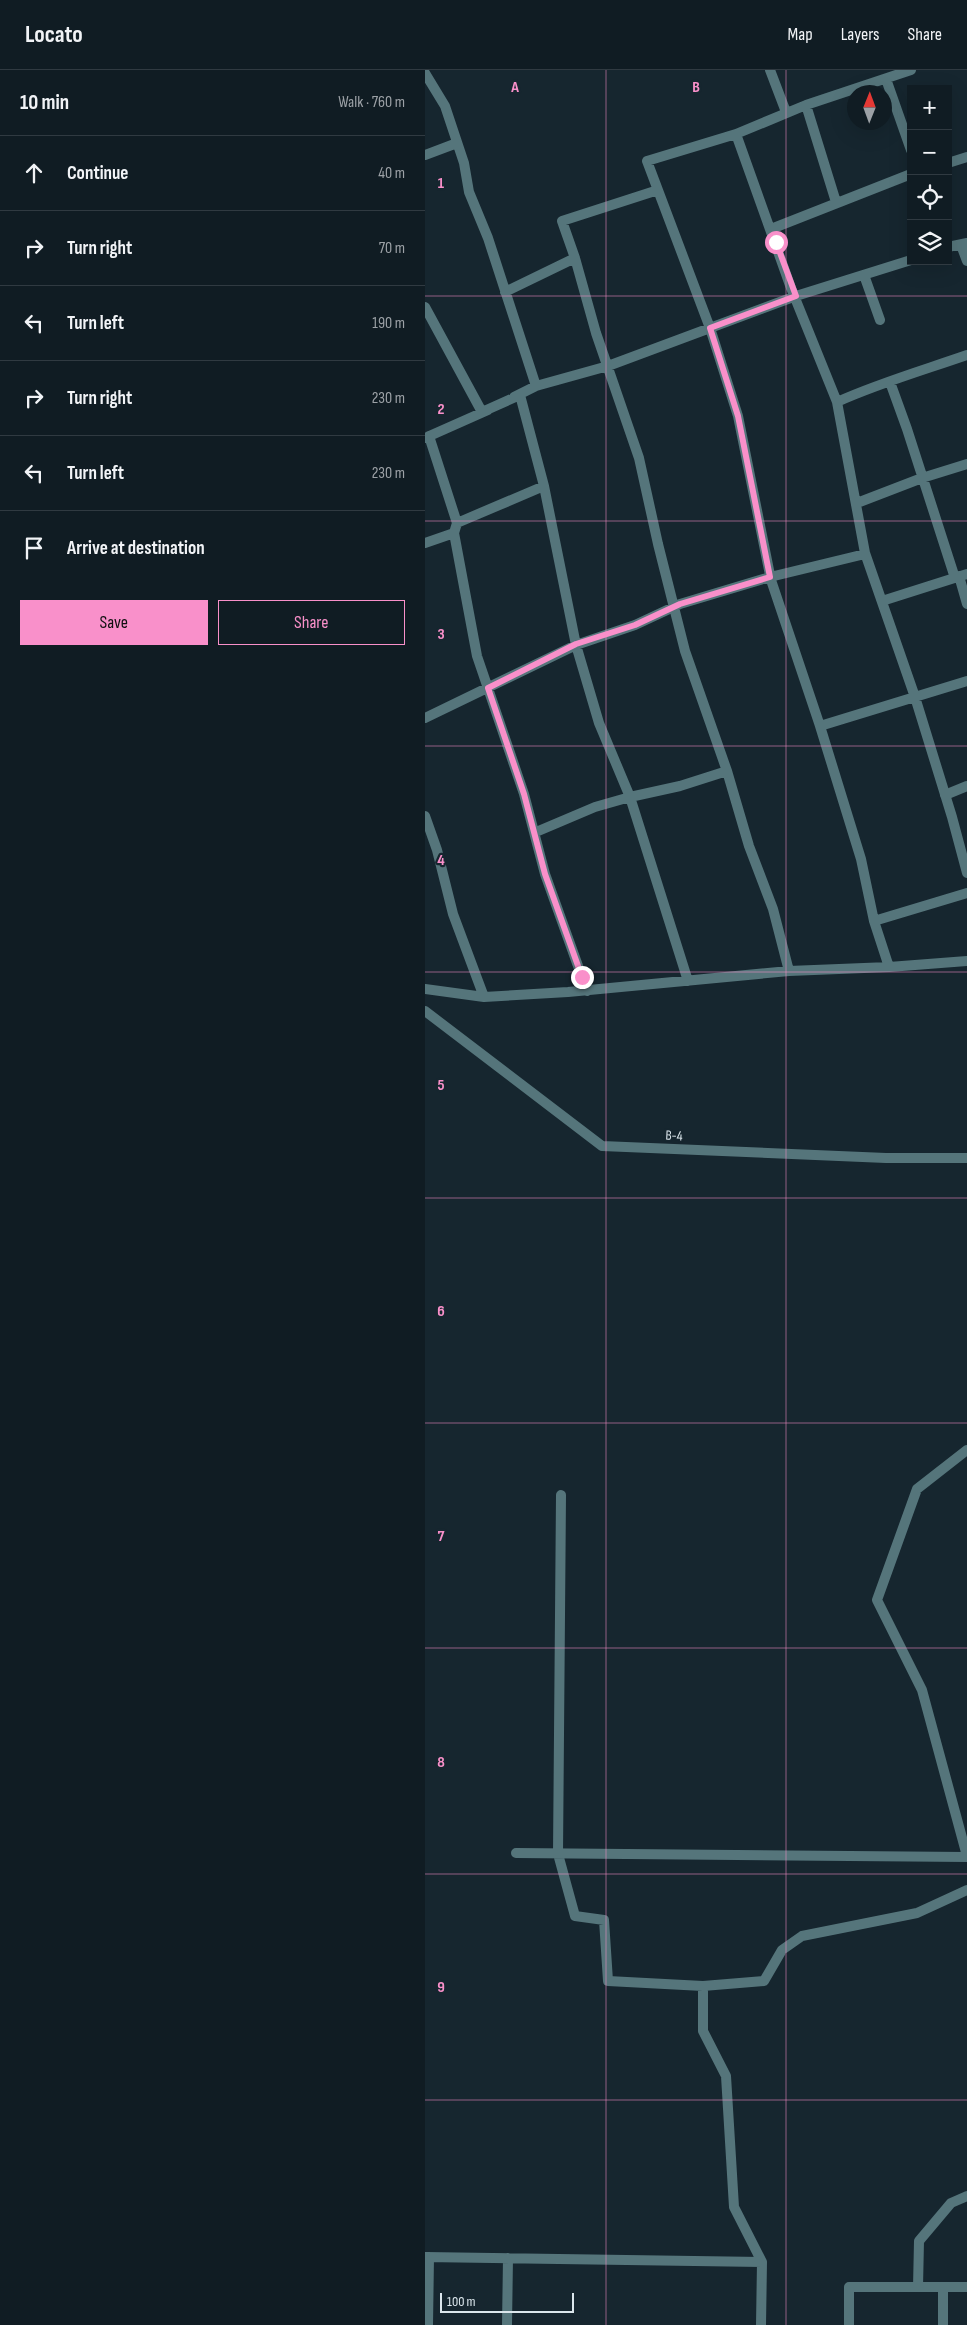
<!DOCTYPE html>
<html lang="en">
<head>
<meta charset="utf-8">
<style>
	body { margin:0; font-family:"Sofia Sans Condensed",sans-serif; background:#19252b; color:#f1f3f6 }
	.controls { position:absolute; right:15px; top:15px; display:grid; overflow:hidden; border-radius:0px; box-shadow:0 5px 20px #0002 }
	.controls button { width:45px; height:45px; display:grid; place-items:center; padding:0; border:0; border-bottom:1px solid #303a41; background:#101c23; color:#f1f3f6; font:25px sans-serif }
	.compass { position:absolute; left:422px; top:15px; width:45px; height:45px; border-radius:50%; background:#101c23; box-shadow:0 5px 20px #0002; rotate:1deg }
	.scale { position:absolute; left:15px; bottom:12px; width:134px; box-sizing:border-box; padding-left:5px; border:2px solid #dbe6ec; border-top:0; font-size:14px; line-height:18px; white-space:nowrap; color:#dbe6ec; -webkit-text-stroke:4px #16262f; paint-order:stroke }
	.stop { position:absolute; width:15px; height:15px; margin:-11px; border:4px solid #f990ca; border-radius:50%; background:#fff }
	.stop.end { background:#f990ca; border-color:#fff; box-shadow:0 1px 5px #0008 }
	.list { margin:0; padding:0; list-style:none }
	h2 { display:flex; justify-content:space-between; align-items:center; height:65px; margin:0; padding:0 20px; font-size:21px }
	h2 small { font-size:16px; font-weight:400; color:#9ca1a6 }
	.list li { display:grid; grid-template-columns:32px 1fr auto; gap:15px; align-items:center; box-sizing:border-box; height:75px; padding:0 20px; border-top:1px solid #303a41 }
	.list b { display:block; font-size:19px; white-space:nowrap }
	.list em { font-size:16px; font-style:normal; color:#9ca1a6 }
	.actions { display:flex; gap:10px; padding:15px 20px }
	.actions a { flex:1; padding:11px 0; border:1px solid #f990ca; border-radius:0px; text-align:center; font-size:18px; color:#f990ca }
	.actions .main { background:#f990ca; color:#111 }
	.icon { flex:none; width:28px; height:28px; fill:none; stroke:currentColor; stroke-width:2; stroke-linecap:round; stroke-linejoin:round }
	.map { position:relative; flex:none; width:542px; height:2255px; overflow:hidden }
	header { display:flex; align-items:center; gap:30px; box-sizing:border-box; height:70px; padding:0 25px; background:#101c23; border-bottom:1px solid #303a41 }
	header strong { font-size:24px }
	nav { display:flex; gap:28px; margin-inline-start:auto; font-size:18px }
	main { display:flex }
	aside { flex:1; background:#101c23 }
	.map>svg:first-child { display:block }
</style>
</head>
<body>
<header>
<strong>Locato</strong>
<nav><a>Map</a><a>Layers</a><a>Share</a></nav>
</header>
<main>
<aside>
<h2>10 min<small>Walk · 760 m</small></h2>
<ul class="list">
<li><svg class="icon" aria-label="ahead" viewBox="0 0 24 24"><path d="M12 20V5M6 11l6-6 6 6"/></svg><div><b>Continue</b></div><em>40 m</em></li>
<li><svg class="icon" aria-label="right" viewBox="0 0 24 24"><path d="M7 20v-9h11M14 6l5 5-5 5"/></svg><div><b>Turn right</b></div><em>70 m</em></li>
<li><svg class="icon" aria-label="left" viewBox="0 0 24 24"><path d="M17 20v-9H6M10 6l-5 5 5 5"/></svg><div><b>Turn left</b></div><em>190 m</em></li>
<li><svg class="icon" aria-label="right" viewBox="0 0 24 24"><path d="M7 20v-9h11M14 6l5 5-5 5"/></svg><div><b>Turn right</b></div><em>230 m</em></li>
<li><svg class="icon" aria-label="left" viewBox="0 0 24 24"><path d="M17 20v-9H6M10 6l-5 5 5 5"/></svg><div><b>Turn left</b></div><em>230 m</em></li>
<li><svg class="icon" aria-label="arrive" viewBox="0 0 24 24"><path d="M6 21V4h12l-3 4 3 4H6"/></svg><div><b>Arrive at destination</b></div></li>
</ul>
<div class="actions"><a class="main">Save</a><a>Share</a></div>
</aside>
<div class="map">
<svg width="542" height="2255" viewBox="0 0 542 2255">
	<rect width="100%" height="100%" fill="#16262f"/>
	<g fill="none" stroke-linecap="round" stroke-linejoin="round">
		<path stroke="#55757b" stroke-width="10" d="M345 0 361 42
			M0 3 20 36 39 93 44 122 63 168 111 316
			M461 9 486 80
			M381 35 411 132
			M311 64 366 218 412 332 440 483 490 627 527 747 542 803
			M0 85 32 73
			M523 93 542 87
			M233 120 137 151 150 188 171 263 214 388 233 474 260 581 302 701 324 776 348 839 364 901
			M346 159 486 104
			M536 175 542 191
			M523 177 542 173
			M439 205 455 250
			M80 222 150 188
			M0 237 57 342 95 325 119 416 151 575 174 653 205 727 263 911
			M465 312 482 359 530 508
			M89 327 111 316 183 296 371 226 486 190
			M412 332C454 313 499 300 542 285
			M4 366 32 453 29 463 52 586 99 724 120 804 162 921
			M0 368 63 340
			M432 433 497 408 542 394
			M32 453 119 416
			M0 473 29 463
			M534 506 542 534
			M457 531 542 504
			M0 648 151 575 210 555 255 534 345 507 440 484
			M395 656 542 611
			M520 725 542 716
			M0 746 12 780 28 844 59 927
			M111 762 170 737 205 727 255 716 302 701
			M449 851 542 823
			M464 897 449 851 436 789 395 656 346 510 313 346 285 258 222 91 311 64 381 35 486 0
			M0 919 59 927 143 922 364 901 464 897 542 891
			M0 941 177 1076 461 1088H542
			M542 1380 492 1419 452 1530 497 1620 542 1786
			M136 1425 133 1784 150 1846 179 1850 183 1911 278 1916
			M91 1783 542 1787
			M0 2187 337 2192
			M493 2217 494 2171 526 2133 542 2126
			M3 2255 4 2187
			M82 2255 83 2188
			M336 2255 337 2192 309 2137 301 2006 278 1961V1916L339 1911 357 1880 377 1866 492 1843 542 1820
			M424 2255V2217H542
			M518 2255V2217"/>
	</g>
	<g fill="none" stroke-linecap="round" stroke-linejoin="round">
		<path stroke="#f990ca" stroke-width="6" d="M157 907 120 804 99 724 63 618 151 574 210 555 255 534 345 507 313 346 285 258 371 226 351 172"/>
	</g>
	<path fill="none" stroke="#f990ca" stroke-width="1" stroke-opacity="0.55" d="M181 0V2255M361 0V2255M0 226H542M0 451H542M0 676H542M0 902H542M0 1128H542M0 1353H542M0 1578H542M0 1804H542M0 2030H542"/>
	<g text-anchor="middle" stroke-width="4.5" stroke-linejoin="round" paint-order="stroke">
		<g font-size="14" fill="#dbe6ec" stroke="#16262f">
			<text transform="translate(249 1065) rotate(3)" y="5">B-4</text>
		</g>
	</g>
	<g font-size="16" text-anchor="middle" font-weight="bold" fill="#f990ca" stroke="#16262f" stroke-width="4.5" stroke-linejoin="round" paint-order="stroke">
		<text x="90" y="22">A</text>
		<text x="271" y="22">B</text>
		<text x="16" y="118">1</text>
		<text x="16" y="344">2</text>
		<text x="16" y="569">3</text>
		<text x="16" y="795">4</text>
		<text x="16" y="1020">5</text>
		<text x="16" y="1246">6</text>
		<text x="16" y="1471">7</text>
		<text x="16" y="1697">8</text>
		<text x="16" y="1922">9</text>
	</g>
</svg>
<div class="controls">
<button>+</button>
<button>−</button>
<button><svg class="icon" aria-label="locate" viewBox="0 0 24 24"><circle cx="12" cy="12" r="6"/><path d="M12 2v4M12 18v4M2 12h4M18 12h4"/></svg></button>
<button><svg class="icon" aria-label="layers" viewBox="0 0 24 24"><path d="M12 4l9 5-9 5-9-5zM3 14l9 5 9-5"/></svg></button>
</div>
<svg class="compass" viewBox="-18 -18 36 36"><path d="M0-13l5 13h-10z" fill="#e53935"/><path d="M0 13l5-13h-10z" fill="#9ca1a6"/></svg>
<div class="scale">100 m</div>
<div class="stop" style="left:351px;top:172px"></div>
<div class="stop end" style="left:157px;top:907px"></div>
</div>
</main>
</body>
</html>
